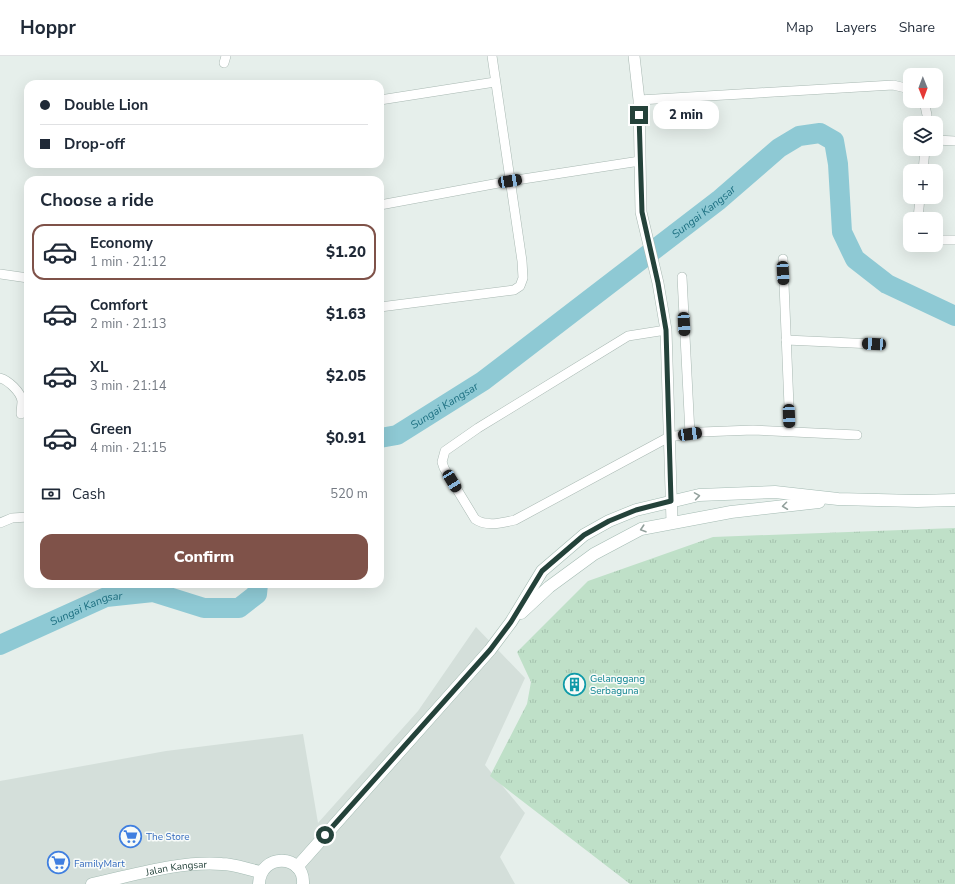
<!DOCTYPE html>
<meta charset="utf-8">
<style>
body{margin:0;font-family:"Nunito Sans",sans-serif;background:#f2f2f3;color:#1f2937;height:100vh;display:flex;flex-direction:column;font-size:15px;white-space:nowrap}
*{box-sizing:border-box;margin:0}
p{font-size:13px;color:#747a83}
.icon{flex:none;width:22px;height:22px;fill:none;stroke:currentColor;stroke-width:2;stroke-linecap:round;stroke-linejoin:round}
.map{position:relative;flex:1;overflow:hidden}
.side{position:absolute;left:24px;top:120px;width:360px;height:412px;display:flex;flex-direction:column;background:#fff;border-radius:12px;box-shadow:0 4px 16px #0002}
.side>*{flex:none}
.banner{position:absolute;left:24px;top:24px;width:360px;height:88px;border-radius:12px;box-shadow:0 4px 16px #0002;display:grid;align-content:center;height:88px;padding:0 16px;background:#fff}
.needle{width:26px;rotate:179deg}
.buttons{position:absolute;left:903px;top:12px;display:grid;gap:8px}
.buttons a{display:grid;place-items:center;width:40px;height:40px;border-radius:8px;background:#fff;box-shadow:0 4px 16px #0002;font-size:20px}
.end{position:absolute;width:18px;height:18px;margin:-9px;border:5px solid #24423a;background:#fff;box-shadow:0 0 0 2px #fff}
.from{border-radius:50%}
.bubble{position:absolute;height:28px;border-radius:12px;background:#fff;box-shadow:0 4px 16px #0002;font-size:13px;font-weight:800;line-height:28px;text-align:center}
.car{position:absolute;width:12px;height:24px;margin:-12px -6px;border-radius:5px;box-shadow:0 0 3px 1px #0007;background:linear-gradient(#222 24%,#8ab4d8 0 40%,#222 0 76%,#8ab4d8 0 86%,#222 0)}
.banner b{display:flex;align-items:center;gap:14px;height:38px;font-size:15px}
.banner b+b{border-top:1px solid #e0e1e3}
.banner i{width:10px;height:10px;background:#1f2937}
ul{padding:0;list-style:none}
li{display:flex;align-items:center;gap:12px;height:56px;margin:0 8px 6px;padding:0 8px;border:2px solid transparent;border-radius:12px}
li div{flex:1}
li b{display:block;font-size:15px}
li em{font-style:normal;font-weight:800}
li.current{border-color:#7f5249}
li>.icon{width:36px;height:36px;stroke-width:1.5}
h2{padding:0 16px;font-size:18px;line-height:48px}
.pay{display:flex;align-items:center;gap:10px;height:44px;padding:0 16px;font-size:15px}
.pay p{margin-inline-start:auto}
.primary-button{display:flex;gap:8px;margin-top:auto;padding:8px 16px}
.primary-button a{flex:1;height:46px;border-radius:12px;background:#7f5249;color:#fff;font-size:16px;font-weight:800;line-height:46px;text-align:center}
header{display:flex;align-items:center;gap:24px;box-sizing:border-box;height:56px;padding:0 20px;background:#fff;border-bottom:1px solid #e0e1e3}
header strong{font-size:19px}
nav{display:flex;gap:22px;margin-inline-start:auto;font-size:14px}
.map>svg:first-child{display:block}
</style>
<header>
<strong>Hoppr</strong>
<nav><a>Map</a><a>Layers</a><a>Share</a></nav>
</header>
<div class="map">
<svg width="955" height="828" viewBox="0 0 955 828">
<defs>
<pattern id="grass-tufts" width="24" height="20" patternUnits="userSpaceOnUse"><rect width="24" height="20" fill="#bfe0c8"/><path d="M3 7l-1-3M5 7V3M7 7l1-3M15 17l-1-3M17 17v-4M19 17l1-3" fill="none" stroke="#a4c1ad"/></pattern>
</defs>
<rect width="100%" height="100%" fill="#e6efeb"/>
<polygon fill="#d4dfda" points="476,571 525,622 485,709 525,757 500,801 515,828 0,828 0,725 166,695 303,678 318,767 418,655"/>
<polygon fill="url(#grass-tufts)" points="955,472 955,828 630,828 490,720 527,648 531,626 517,596 588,525 713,481"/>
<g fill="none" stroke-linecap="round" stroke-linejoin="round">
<g stroke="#8ec9d4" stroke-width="20">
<path id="s1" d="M380,382l17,-3 86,-54 236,-181 60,-52 20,-12 21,-3 14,8 4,23 4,68 13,27 32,25 68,32"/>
<path id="s2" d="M0,589l106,-48 47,-5 51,16h35l18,-14 1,-10"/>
</g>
<defs>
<g id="minor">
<polyline points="224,7 226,0"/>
<polyline points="380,44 495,26"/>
<polyline points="639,44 893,29 910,33"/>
<polyline points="924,45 927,59 927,67"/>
<polyline points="936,84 955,85"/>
<polyline points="923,115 925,93"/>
<polyline points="380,149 510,125 640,105"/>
<polyline points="918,163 920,141"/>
<polyline points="936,184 955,184"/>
<polyline points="783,203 790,375"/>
<polyline points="0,218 28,222"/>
<polyline points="682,221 690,378"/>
<polyline points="380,251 514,234 520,230 523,222 522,205 492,0"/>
<path d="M666,274l-38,6 -150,92 -33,23 -3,11 2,6 31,51c11,8 27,4 40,1l154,-83 32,-5 52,-2 104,5"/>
<polyline points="786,284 874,288"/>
<path d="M0,322c8,2 21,14 22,23 0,4 -1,9 -1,13"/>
<polyline points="0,467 12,462 28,461"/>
</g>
<polyline id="tertiary" points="634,0 639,44 641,156 658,227 666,274 672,466"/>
<g id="secondary">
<polyline points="521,557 549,531 594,498 641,473 731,456 819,446"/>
<polyline points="297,811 490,594 511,566 542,515 584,479 609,465 636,454 699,439 775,436 838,443 917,445 955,444"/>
<path id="s3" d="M92,828c43,-9 86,-23 130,-20 13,0 26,6 39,8"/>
<path d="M259,828c1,-32 46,-30 44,0"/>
</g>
</defs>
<use href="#minor" stroke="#a8b8b2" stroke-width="10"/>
<use href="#tertiary" stroke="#a8b8b2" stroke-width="12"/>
<use href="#secondary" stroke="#a4bbb3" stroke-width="13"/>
<use href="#minor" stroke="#fff" stroke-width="9"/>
<use href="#tertiary" stroke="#fff" stroke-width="11"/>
<use href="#secondary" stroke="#fff" stroke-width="12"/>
</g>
<defs><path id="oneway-chevron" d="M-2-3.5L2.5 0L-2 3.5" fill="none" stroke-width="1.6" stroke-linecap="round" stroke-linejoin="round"/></defs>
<g stroke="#92a09c">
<use href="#oneway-chevron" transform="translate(697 440) rotate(-9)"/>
<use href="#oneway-chevron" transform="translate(785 450) rotate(173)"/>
<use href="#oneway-chevron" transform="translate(643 473) rotate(162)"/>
</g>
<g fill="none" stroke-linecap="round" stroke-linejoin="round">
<polyline stroke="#24423a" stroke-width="5" points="325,779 490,594 511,566 542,515 584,479 609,465 636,454 671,445 666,274 658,227 642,156 639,59"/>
</g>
<defs>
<symbol id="building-ring" viewBox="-11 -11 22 22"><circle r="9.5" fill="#f7fbf9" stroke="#0f9aa8" stroke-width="1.5"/><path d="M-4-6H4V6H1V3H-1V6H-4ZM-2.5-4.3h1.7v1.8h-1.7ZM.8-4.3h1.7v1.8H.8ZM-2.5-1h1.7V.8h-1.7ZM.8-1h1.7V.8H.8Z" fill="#0f9aa8"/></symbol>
<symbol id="supermarket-ring" viewBox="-11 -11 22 22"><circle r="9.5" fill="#f7fbf9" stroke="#3f7fe0" stroke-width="1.5"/><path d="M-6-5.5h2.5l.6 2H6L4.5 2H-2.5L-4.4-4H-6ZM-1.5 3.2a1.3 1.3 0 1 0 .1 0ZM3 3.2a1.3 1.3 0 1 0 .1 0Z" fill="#3f7fe0"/></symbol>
</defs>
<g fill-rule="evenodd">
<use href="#building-ring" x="562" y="616" width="25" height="25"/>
<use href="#supermarket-ring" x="118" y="768" width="25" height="25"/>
<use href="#supermarket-ring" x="46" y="794" width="25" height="25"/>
</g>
<g text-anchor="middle" stroke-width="3" stroke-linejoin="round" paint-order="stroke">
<g font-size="10" fill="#0d838f" stroke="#f7fbf9" text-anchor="start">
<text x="590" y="626">Gelanggang<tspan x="590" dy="12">Serbaguna</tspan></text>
</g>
<g font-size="10" fill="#366cbe" stroke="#f7fbf9" text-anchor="start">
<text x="146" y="784">The Store</text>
<text x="74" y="811">FamilyMart</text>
</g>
<g font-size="10" fill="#24423a" stroke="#f7fbf9">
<text dy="4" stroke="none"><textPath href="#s3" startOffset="86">Jalan Kangsar</textPath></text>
</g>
<g font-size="11" font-style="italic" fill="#1c6f80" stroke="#f7fbf9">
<text dy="4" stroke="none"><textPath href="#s1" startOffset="397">Sungai Kangsar</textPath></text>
<text dy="4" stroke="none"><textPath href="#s1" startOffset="73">Sungai Kangsar</textPath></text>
<text dy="4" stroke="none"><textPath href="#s2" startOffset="94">Sungai Kangsar</textPath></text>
</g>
</g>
</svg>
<div class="buttons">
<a><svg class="needle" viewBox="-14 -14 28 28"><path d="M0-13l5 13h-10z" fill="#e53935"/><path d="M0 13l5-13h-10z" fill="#747a83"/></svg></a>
<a><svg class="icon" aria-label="layers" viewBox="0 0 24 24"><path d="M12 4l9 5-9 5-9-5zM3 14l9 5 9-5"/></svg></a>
<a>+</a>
<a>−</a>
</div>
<i class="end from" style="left:325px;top:779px"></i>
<i class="end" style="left:639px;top:59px"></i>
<div class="bubble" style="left:653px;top:45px;width:66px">2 min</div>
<i class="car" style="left:510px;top:125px;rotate:81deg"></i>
<i class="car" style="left:783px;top:217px;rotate:177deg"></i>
<i class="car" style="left:684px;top:268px;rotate:177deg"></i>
<i class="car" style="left:874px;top:288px;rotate:273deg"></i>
<i class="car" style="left:789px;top:360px;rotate:178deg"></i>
<i class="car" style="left:690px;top:378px;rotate:82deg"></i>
<i class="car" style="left:452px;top:425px;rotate:149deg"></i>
<div class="banner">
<b><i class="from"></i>Double Lion</b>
<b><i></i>Drop-off</b>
</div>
<section class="side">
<h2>Choose a ride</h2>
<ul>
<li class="current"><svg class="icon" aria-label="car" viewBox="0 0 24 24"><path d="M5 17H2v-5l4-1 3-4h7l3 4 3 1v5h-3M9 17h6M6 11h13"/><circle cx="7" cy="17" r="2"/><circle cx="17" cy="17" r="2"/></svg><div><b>Economy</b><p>1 min · 21:12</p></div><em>$1.20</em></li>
<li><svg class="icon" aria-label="car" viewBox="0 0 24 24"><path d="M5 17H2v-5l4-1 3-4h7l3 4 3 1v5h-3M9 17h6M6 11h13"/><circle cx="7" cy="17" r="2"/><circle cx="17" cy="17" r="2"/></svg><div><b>Comfort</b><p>2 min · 21:13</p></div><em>$1.63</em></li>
<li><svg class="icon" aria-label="car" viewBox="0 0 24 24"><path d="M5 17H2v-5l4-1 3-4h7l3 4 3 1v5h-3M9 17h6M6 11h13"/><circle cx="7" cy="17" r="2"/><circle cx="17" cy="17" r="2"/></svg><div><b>XL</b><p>3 min · 21:14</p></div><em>$2.05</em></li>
<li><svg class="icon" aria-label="car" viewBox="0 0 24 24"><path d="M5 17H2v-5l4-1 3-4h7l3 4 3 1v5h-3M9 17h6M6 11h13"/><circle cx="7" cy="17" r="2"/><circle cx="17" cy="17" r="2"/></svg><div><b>Green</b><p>4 min · 21:15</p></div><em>$0.91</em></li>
</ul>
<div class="pay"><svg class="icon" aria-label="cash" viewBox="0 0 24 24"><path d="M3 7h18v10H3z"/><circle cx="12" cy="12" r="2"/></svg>Cash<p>520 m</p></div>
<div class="primary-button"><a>Confirm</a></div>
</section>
</div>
